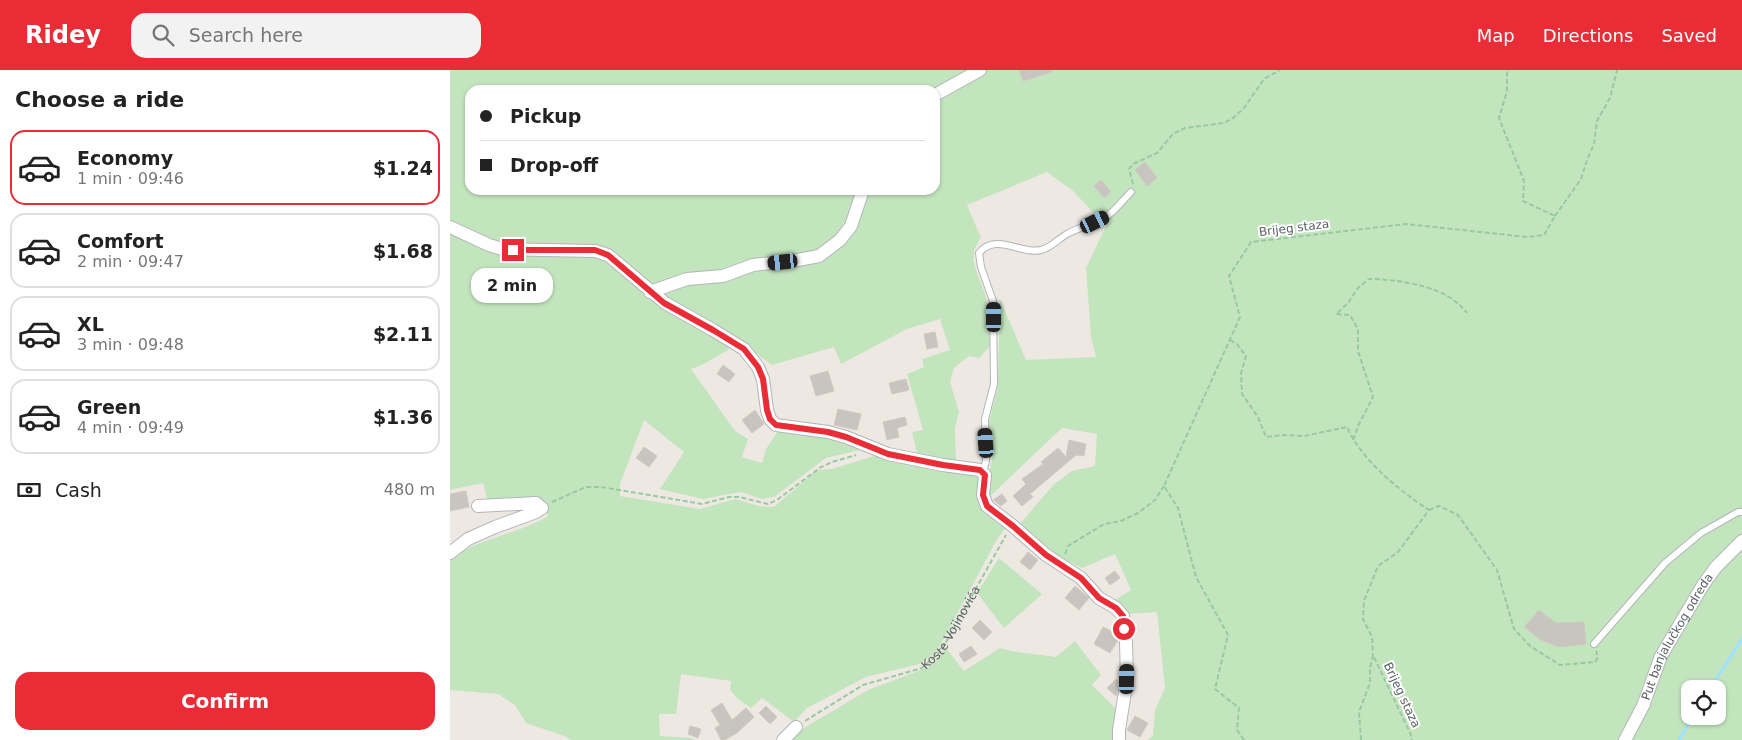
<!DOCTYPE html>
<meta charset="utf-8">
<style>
body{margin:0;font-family:"DejaVu Sans",sans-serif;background:#f2f2f2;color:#222;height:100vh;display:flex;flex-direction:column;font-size:19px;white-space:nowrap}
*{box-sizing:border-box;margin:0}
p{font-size:16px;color:#767676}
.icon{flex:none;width:28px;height:28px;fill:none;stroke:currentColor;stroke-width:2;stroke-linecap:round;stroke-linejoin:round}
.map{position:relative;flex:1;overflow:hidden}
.details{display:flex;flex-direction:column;background:#fff;width:450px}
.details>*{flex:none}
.top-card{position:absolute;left:15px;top:15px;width:475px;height:110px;border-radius:15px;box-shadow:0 1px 4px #0004;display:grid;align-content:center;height:110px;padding:0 15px;background:#fff}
.controls{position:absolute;left:1231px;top:610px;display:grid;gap:10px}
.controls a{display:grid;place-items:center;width:45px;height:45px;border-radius:10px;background:#fff;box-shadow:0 1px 4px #0004;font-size:25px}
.end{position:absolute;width:22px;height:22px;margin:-11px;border:6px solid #e92c35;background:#fff;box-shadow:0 0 0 2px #fff}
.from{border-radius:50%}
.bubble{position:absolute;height:35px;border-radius:15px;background:#fff;box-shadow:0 1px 4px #0004;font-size:16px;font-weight:700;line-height:35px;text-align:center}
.car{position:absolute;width:15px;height:30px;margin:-15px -8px;border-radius:6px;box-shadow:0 0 4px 1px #0007;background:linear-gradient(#222 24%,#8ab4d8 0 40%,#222 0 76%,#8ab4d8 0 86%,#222 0)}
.top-card b{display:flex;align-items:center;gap:18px;height:48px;font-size:19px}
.top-card b+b{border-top:1px solid #e0e0e0}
.top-card i{width:12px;height:12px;background:#222}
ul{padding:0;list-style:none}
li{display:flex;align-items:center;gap:15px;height:75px;margin:0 10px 8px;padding:0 5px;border:2px solid #e0e0e0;border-radius:15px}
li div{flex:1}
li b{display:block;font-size:19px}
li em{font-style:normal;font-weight:700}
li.on{border-color:#e92c35}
li>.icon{width:45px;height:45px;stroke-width:1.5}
h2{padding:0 15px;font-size:22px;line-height:60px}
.pay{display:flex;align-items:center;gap:12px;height:55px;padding:0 15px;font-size:19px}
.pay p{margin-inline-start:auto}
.action{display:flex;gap:10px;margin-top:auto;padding:10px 15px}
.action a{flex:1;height:58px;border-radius:15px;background:#e92c35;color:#fff;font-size:20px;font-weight:700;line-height:58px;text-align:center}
header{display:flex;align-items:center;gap:30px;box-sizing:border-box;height:70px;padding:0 25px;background:#e92c35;color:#fff}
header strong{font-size:24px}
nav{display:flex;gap:28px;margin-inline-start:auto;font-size:18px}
.search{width:350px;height:45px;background:#f2f2f2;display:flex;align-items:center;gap:12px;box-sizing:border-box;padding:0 18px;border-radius:15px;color:#767676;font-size:19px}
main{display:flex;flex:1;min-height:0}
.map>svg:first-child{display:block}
</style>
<header>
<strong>Ridey</strong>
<div class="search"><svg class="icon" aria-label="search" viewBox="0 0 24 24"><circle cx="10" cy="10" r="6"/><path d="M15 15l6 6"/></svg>Search here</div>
<nav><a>Map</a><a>Directions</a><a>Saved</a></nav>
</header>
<main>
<section class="details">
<h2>Choose a ride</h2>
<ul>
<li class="on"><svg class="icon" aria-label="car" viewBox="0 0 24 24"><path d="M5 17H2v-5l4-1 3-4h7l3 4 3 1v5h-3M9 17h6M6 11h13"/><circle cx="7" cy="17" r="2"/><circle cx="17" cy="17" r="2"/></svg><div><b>Economy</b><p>1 min · 09:46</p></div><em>$1.24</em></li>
<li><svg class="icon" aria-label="car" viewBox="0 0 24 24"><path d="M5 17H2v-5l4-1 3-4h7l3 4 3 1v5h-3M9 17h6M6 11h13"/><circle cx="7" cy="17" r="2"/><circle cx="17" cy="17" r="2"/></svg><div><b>Comfort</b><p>2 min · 09:47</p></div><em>$1.68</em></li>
<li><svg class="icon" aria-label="car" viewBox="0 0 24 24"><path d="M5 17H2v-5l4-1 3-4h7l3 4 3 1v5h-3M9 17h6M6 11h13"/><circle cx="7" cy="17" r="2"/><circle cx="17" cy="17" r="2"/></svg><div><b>XL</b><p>3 min · 09:48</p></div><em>$2.11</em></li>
<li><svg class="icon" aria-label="car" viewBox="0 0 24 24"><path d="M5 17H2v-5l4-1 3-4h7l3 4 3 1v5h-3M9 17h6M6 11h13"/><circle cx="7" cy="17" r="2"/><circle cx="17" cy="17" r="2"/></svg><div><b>Green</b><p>4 min · 09:49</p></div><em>$1.36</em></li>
</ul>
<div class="pay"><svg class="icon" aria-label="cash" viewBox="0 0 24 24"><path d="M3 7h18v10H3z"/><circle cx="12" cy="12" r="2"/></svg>Cash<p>480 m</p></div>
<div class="action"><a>Confirm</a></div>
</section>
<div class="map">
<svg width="1292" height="670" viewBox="0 0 1292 670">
<rect width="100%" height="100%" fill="#ede9e2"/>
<g fill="#c3e5be" fill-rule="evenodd">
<path d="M0,0h1292v670h-595l6,-4 2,-26 10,-22 -8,-76 -29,2 -15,-13 18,-11 -16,-36 -33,14 -26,-13 -37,-30 35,-41 18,-13 23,-5 2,-32 -35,-6 -75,71 4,-22 -1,-7 2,-10 -3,-38 8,-31 1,-15 2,-77 26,61 70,-3 -5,-20 -5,-69 20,-42 -33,-35 -26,-19 -80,33 14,33c-17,21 0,39 5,60 4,15 3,33 4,48l-11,12 -10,-2 -15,12 -4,14 9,30 -4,16 1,36 -39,-11 -5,-21 11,-2 -16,-56 17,-7 -2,-8 28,-9 -10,-31 -33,10 -66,35 -7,-17 -62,18 -39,-28 -5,13 -26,15 -11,4 44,62 13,8 -6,18 20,6 4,-14 12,-18 55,5 27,14 -34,8 -52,39 -12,2 -21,-7 -38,7 -43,-10 24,-37 -40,-32 -24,64v12l80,13 35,-10 24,7 15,1 43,-37 15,-1 42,-13 58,14 44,5 5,3v6l-5,13 4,9 27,20 -11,15 -55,103 -6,9 -16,11 -53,13 -59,31 -13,14 -32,-24 -11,10 -13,-9 -8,-9 1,-9 -50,-7 -5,40h-17l1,22 31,2 5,2h-126l-3,-3 -41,-14 -11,-18 -17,-11 -48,-4v-129c20,-21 70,-27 98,-45l-6,-18 -54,3 -5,-18 -33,7zM20,20h465v100h-465zM1240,619h28v27h-28z"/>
<polygon points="549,488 592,524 554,558 527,523"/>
<path d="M625,571l26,34 -9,10 27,27 -5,28h-323l13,-12 64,-38 63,-24 15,-18 18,23 36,-23c15,5 39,6 56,9z"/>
</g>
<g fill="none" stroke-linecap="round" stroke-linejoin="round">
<g stroke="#a0e1ff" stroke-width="3">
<polyline points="1260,619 1292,569"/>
<polyline points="1229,670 1243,646"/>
</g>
</g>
<g fill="#c8c4bf" stroke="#d2cac0">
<polygon points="569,0 602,0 602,2 573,11"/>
<polygon points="695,92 707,108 697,116 685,100"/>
<polygon points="651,110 661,122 654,128 644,116"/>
<polygon points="485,262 488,277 477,279 474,264"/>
<polygon points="273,295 285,304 279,312 267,304"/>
<polygon points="378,301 384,321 366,326 360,306"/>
<polygon points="456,309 459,320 442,324 439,313"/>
<polygon points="388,339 411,344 407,360 384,355"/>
<polygon points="305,340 314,354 302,363 292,350"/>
<polygon points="455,347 457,355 447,358 449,367 437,370 433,352"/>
<polygon points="619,370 636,374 634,386 626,385 580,424 583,427 572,436 563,426 576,414 572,409 593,394 591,392 608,378 616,387"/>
<polygon points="194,377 207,386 199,397 186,388"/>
<polygon points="16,421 19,437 0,441 0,424"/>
<polygon points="552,424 557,431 551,436 543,430"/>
<polygon points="578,482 588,490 580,500 570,492"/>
<polygon points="665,501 670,508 660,515 655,508"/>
<polygon points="625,516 639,528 629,540 615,528"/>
<polygon points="1089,540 1106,553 1134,552 1136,574 1109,577 1091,570 1074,557"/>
<polygon points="530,550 542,562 534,570 522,558"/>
<polygon points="653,557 667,564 668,570 660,583 644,574"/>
<polygon points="521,576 527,584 514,592 509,584"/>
<polygon points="666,609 668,611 666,626 657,618"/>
<polygon points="272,633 282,650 296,638 304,647 287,663 275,670 271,670 265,658 270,655 261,640"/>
<polygon points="316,636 327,647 320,654 309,643"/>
<polygon points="685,646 698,653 690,667 677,660"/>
<polygon points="240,656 251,659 248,668 238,664"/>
</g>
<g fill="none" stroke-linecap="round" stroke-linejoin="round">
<defs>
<g id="service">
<path d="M533,402l3,-11 -1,-42 9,-35 -1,-83 -12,-34 -2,-14c17,-21 42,2 62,-3 10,-2 17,-11 26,-16 12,-7 27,-9 39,-17 9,-6 17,-17 25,-25"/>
<polyline points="1144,574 1215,493 1251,463 1288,442 1292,442"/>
</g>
<g id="minor">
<polyline points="485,25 530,0"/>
<polyline points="0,157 39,175 52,179 145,181 158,185 215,233 263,260 294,279 308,297 313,309 317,340 320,349 326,355 378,362 396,367 438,384 493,395 530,400 535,405 533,425 537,436 563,456 596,485 631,508 649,528 666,538 673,546 676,572 677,609 669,660 669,670"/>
<polyline points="200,222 237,209 273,206 303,195 348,190 369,186 390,170 401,156 413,120"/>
<polyline points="0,483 18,469 45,457 86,442 92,438 86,433 28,436"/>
<polyline points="333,670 346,657"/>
<path id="s2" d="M1175,670l18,-34 18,-50 42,-71 13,-18 26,-26"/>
</g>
</defs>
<use href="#service" stroke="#b2b5b9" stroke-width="8"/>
<use href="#minor" stroke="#b2b5b9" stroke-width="14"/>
<g stroke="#98c9a0" stroke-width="2" stroke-dasharray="5 2.5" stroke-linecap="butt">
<polyline points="683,114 679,99 683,94 707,83 723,64 735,58 774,53 783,48 794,38 814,9 830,0"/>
<polyline points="1105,146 1131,109 1137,90 1144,74 1147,51 1160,28 1167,0"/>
<path d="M780,270l7,4 9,12 -5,17 1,21 16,23 8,20 18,-2 20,1 43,-9c15,34 53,64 82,83l-31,42 -20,14 -14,35 -1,18 9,18 1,18"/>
<path d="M903,370l6,-16 14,-27 -15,-46v-22l-8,-14 -14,-1 12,-11 10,-15 11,-9c25,0 67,6 87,23 4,3 8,7 11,11"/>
<polyline points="102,432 136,417 151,417 252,434 279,427 289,427 318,434 327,430 371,397 382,392 406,385"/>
<polyline points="979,440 989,436 1008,445 1047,500 1064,559 1080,576 1110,595 1145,592 1148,587 1146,581"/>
<polyline points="615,484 618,476 654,454 671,451 688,443 705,430 714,416"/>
<path id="s1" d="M355,651l58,-36 59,-17 19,-17 65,-116"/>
<polyline points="794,670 787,660 789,638 765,619 778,565 746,507 728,438 714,416 790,247 779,206 801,172 956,154 1077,167 1094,165 1105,146 1073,131 1074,111 1049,48 1057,21 1057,0"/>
<polyline points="911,670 909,642 920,613 920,598 923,585 961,665 962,670"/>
</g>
<use href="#service" stroke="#fff" stroke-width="6"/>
<use href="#minor" stroke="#fff" stroke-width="12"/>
</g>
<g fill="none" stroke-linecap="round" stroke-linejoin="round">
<polyline stroke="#e92c35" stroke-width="6" points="63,180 145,180 158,185 214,233 263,260 294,279 308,297 313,309 317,340 320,349 326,355 378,362 396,367 438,384 493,395 530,400 535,405 533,425 537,436 563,456 596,485 631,508 649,528 666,538 673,546 674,559"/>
</g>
<g text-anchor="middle" stroke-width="4" stroke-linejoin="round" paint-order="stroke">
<g font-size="12" fill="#5a5f63" stroke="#fff">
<text transform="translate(844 158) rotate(-7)" y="4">Brijeg staza</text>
<text dy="4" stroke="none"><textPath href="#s1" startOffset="180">Koste Vojinovića</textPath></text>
<text dy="4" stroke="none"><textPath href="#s2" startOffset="116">Put banjalučkog odreda</textPath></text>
<text transform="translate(952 625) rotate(65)" y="4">Brijeg staza</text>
</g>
</g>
</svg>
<div class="controls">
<a><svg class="icon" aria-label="locate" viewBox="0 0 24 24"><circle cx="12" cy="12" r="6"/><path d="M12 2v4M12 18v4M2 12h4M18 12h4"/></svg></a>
</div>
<i class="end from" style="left:674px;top:559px"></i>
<i class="end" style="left:63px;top:180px"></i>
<div class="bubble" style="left:21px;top:198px;width:82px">2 min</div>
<i class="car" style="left:645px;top:152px;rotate:64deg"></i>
<i class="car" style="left:333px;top:192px;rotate:264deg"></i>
<i class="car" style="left:544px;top:247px;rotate:0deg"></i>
<i class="car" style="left:536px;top:373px;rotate:356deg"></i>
<i class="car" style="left:677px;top:609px;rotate:1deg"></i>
<div class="top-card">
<b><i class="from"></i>Pickup</b>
<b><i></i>Drop-off</b>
</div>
</div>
</main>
